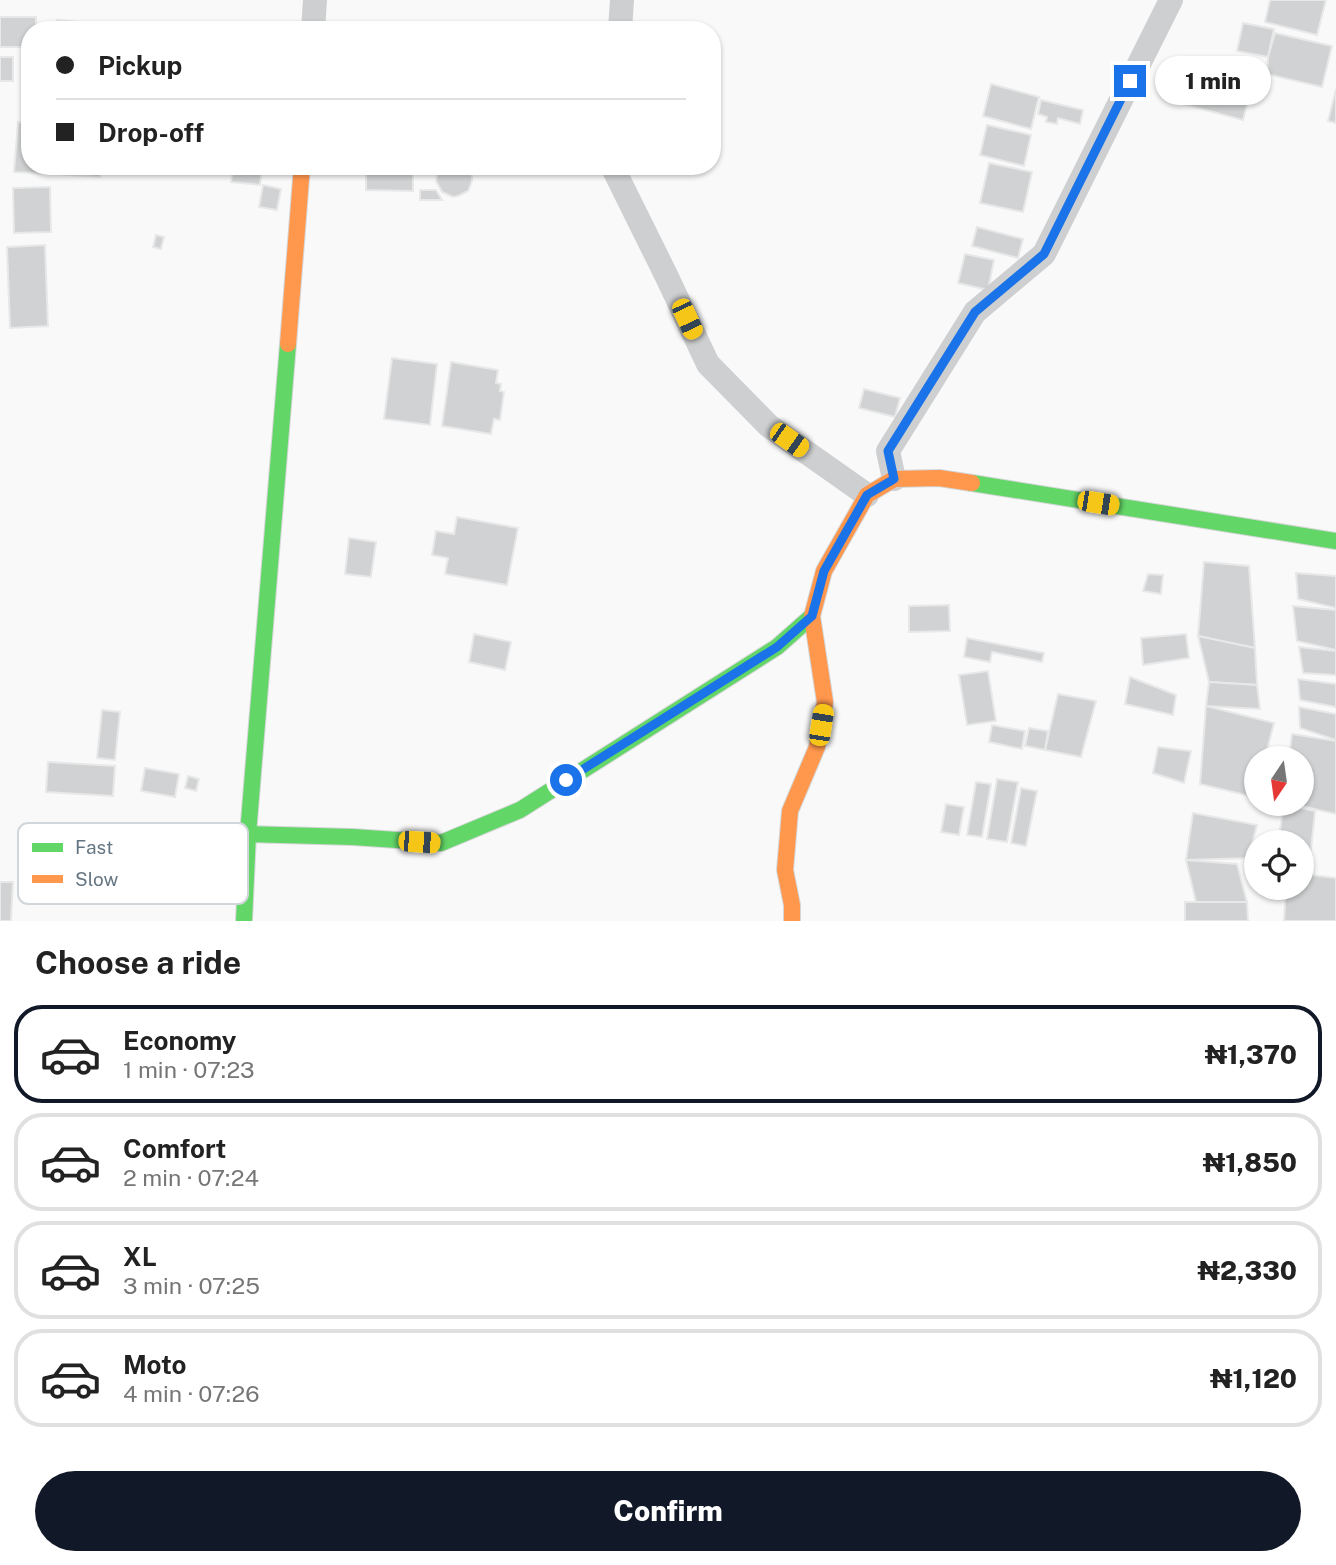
<!DOCTYPE html>
<meta charset="utf-8">
<style>
body{margin:0;font-family:"Public Sans",sans-serif;background:#f6f6f6;color:#222;height:100vh;display:flex;flex-direction:column;font-size:26px;white-space:nowrap}
*{box-sizing:border-box;margin:0}
p{font-size:23px;color:#767676}
.icon{flex:none;width:38px;height:38px;fill:none;stroke:currentColor;stroke-width:2;stroke-linecap:round;stroke-linejoin:round}
.map{position:relative;height:921px;overflow:hidden}
.drawer{display:flex;flex-direction:column;background:#fff;flex:1}
.drawer>*{flex:none}
.top-card{position:absolute;left:21px;top:21px;width:700px;height:154px;border-radius:28px;box-shadow:0 2px 5px #0004;display:grid;align-content:center;height:154px;padding:0 35px;background:#fff}
.needle{width:46px;rotate:193deg}
.controls{position:absolute;left:1244px;top:746px;display:grid;gap:14px}
.controls a{display:grid;place-items:center;width:70px;height:70px;border-radius:50%;background:#fff;box-shadow:0 2px 5px #0004;font-size:35px}
.end{position:absolute;width:32px;height:32px;margin:-16px;border:9px solid #1a73e8;background:#fff;box-shadow:0 0 0 4px #fff}
.from{border-radius:50%}
.bubble{position:absolute;height:49px;border-radius:24px;background:#fff;box-shadow:0 2px 5px #0004;font-size:23px;font-weight:800;line-height:49px;text-align:center}
.car{position:absolute;width:21px;height:42px;margin:-21px -10px;border-radius:9px;box-shadow:0 0 5px 2px #0007;background:linear-gradient(#f5c518 24%,#345 0 40%,#f5c518 0 76%,#345 0 86%,#f5c518 0)}
.top-card b{display:flex;align-items:center;gap:24px;height:66px;font-size:26px}
.top-card b+b{border-top:2px solid #e0e0e0}
.top-card i{width:18px;height:18px;background:#222}
ul{padding:0;list-style:none}
li{display:flex;align-items:center;gap:21px;height:98px;margin:0 14px 10px;padding:0 21px;border:4px solid #e0e0e0;border-radius:28px}
li div{flex:1}
li b{display:block;font-size:26px}
li em{font-style:normal;font-weight:800}
li.selected{border-color:#111827}
li>.icon{width:63px;height:63px;stroke-width:1.5}
h2{padding:0 35px;font-size:32px;line-height:84px}
.action{display:flex;gap:14px;margin-top:auto;padding:14px 35px}
.action a{flex:1;height:80px;border-radius:42px;background:#111827;color:#fff;font-size:28px;font-weight:800;line-height:80px;text-align:center}
.map>svg:first-child{display:block}
</style>
<div class="map">
<svg width="1336" height="921" viewBox="0 0 1336 921">
<rect width="100%" height="100%" fill="#f9f9f9"/>
<g fill="#d0d2d3" stroke="#e8e8e8" stroke-width="2">
<polygon points="1270,0 1326,0 1317,35 1265,22"/>
<polygon points="0,17 36,17 36,30 30,30 30,47 0,47"/>
<polygon points="57,20 101,24 101,30 56,30"/>
<polygon points="1243,23 1274,29 1268,57 1237,51"/>
<polygon points="1275,33 1332,46 1322,87 1267,74 1268,57"/>
<rect x="0" y="57" width="13" height="24"/>
<polygon points="1191,74 1251,90 1243,120 1183,104"/>
<polygon points="991,84 1039,97 1031,129 983,116"/>
<polygon points="1336,89 1336,123 1328,121"/>
<polygon points="1041,100 1083,110 1080,124 1058,118 1057,124 1046,122 1047,117 1038,114"/>
<polygon points="18,122 30,123 30,166 52,166 51,174 14,172"/>
<polygon points="987,125 1031,135 1024,166 980,155"/>
<polygon points="989,163 1032,172 1023,212 980,203"/>
<polygon points="57,166 100,166 100,177 57,174"/>
<polygon points="233,166 262,168 260,185 231,182"/>
<polygon points="366,166 413,166 413,191 366,190"/>
<polygon points="441,166 467,166 472,176 472,181 468,191 458,196 453,197 442,192 436,181 437,175"/>
<polygon points="263,185 281,189 277,210 259,207"/>
<polygon points="50,187 51,232 14,233 13,188"/>
<polygon points="420,190 436,190 442,200 420,200"/>
<polygon points="977,227 1023,239 1018,258 972,246"/>
<polygon points="156,235 164,237 161,249 153,247"/>
<polygon points="45,245 48,326 10,328 7,247"/>
<polygon points="965,254 994,260 988,290 958,283"/>
<polygon points="392,358 437,364 430,425 384,419"/>
<polygon points="451,362 498,370 496,383 501,384 500,391 504,392 500,420 494,419 491,434 442,426"/>
<polygon points="864,389 900,398 895,417 859,408"/>
<polygon points="457,517 518,528 507,585 445,574 448,558 432,555 436,531 454,534"/>
<polygon points="349,538 376,542 371,577 345,574"/>
<polygon points="1204,562 1249,566 1255,648 1198,636"/>
<polygon points="1296,573 1336,576 1336,608 1298,599"/>
<polygon points="1148,574 1163,575 1161,594 1143,591"/>
<polygon points="949,605 950,631 909,632 909,606"/>
<polygon points="1293,606 1336,610 1336,650 1297,641"/>
<polygon points="474,634 511,642 505,670 469,662"/>
<polygon points="1186,634 1189,658 1143,665 1141,638"/>
<polygon points="1198,636 1255,648 1257,685 1209,682"/>
<polygon points="967,638 1044,653 1042,662 992,652 990,662 964,657"/>
<polygon points="1299,647 1336,651 1336,675 1303,673"/>
<polygon points="988,671 996,721 967,725 959,675"/>
<polygon points="1130,677 1176,695 1173,715 1125,704"/>
<polygon points="1298,679 1336,684 1336,707 1300,700"/>
<polygon points="1209,682 1257,685 1260,709 1206,706"/>
<polygon points="1058,694 1096,701 1081,757 1045,750"/>
<polygon points="1206,706 1274,723 1265,758 1256,758 1256,789 1254,797 1200,784"/>
<polygon points="1299,707 1336,714 1336,740 1300,728"/>
<polygon points="102,710 120,712 115,760 97,758"/>
<polygon points="992,725 1025,731 1022,749 989,742"/>
<polygon points="1029,728 1048,731 1045,750 1025,746"/>
<polygon points="1292,734 1336,741 1336,814 1289,803 1302,803 1302,758 1289,758"/>
<polygon points="1158,747 1191,751 1184,783 1153,773"/>
<polygon points="48,762 115,766 113,796 46,792"/>
<polygon points="145,768 179,774 175,797 141,791"/>
<polygon points="188,776 199,779 196,791 185,788"/>
<polygon points="997,779 1018,782 1007,842 987,839"/>
<polygon points="976,782 991,784 982,837 967,835"/>
<polygon points="1021,788 1037,791 1026,846 1011,843"/>
<polygon points="946,804 964,807 959,835 941,832"/>
<polygon points="1284,805 1315,811 1310,859 1302,858 1302,842 1278,842"/>
<polygon points="1193,813 1257,825 1248,858 1186,860"/>
<polygon points="1186,860 1237,864 1247,902 1196,902"/>
<polygon points="1302,874 1336,878 1336,921 1284,921 1286,887 1302,887"/>
<polygon points="0,882 13,882 11,921 0,921"/>
<polygon points="1185,902 1247,902 1248,921 1185,921"/>
</g>
<g fill="none" stroke-linecap="round" stroke-linejoin="round">
<defs>
<g id="fast">
<polyline points="972,483 1336,541"/>
<polyline points="248,834 353,837 441,843 520,810 777,647 812,616"/>
<polyline points="244,921 248,834 288,344"/>
</g>
<g id="slow">
<polyline points="288,344 302,166"/>
<polyline points="792,921 792,905 785,870 790,811 817,747 825,702 812,616 824,571 867,495 894,479 939,478 972,483"/>
</g>
</defs>
<use href="#fast" stroke="#d5d6d7" stroke-width="18"/>
<use href="#slow" stroke="#d5d6d7" stroke-width="18"/>
<g stroke="#cecfd0" stroke-width="24">
<polyline points="313,30 315,0"/>
<polyline points="620,30 622,0"/>
<polyline points="612,166 666,275 708,364 769,426 867,495"/>
<polyline points="894,479 888,451 975,312 1044,254 1171,0"/>
</g>
<use href="#fast" stroke="#63d668" stroke-width="16"/>
<use href="#slow" stroke="#ff974d" stroke-width="16"/>
</g>
<g fill="none" stroke-linecap="round" stroke-linejoin="round">
<polyline stroke="#1a73e8" stroke-width="9" points="566,780 777,647 812,616 824,571 867,495 894,479 888,451 975,312 1044,254 1130,81"/>
</g>
<rect x="18" y="823" width="230" height="81" rx="10" fill="#fff" stroke="#d1d6da" stroke-width="2"/>
<rect x="32" y="843" width="31" height="9" fill="#63d668"/>
<rect x="32" y="875" width="31" height="8" fill="#ff974d"/>
<g font-size="19" fill="#657683">
<text x="75" y="854">Fast</text>
<text x="75" y="886">Slow</text>
</g>
</svg>
<div class="controls">
<a><svg class="needle" viewBox="-14 -14 28 28"><path d="M0-13l5 13h-10z" fill="#e53935"/><path d="M0 13l5-13h-10z" fill="#767676"/></svg></a>
<a><svg class="icon" aria-label="locate" viewBox="0 0 24 24"><circle cx="12" cy="12" r="6"/><path d="M12 2v4M12 18v4M2 12h4M18 12h4"/></svg></a>
</div>
<i class="end from" style="left:566px;top:780px"></i>
<i class="end" style="left:1130px;top:81px"></i>
<div class="bubble" style="left:1155px;top:56px;width:116px">1 min</div>
<i class="car" style="left:687px;top:319px;rotate:155deg"></i>
<i class="car" style="left:789px;top:440px;rotate:125deg"></i>
<i class="car" style="left:1098px;top:503px;rotate:99deg"></i>
<i class="car" style="left:821px;top:725px;rotate:9deg"></i>
<i class="car" style="left:419px;top:842px;rotate:94deg"></i>
<div class="top-card">
<b><i class="from"></i>Pickup</b>
<b><i></i>Drop-off</b>
</div>
</div>
<section class="drawer">
<h2>Choose a ride</h2>
<ul>
<li class="selected"><svg class="icon" aria-label="car" viewBox="0 0 24 24"><path d="M5 17H2v-5l4-1 3-4h7l3 4 3 1v5h-3M9 17h6M6 11h13"/><circle cx="7" cy="17" r="2"/><circle cx="17" cy="17" r="2"/></svg><div><b>Economy</b><p>1 min · 07:23</p></div><em>₦1,370</em></li>
<li><svg class="icon" aria-label="car" viewBox="0 0 24 24"><path d="M5 17H2v-5l4-1 3-4h7l3 4 3 1v5h-3M9 17h6M6 11h13"/><circle cx="7" cy="17" r="2"/><circle cx="17" cy="17" r="2"/></svg><div><b>Comfort</b><p>2 min · 07:24</p></div><em>₦1,850</em></li>
<li><svg class="icon" aria-label="car" viewBox="0 0 24 24"><path d="M5 17H2v-5l4-1 3-4h7l3 4 3 1v5h-3M9 17h6M6 11h13"/><circle cx="7" cy="17" r="2"/><circle cx="17" cy="17" r="2"/></svg><div><b>XL</b><p>3 min · 07:25</p></div><em>₦2,330</em></li>
<li><svg class="icon" aria-label="car" viewBox="0 0 24 24"><path d="M5 17H2v-5l4-1 3-4h7l3 4 3 1v5h-3M9 17h6M6 11h13"/><circle cx="7" cy="17" r="2"/><circle cx="17" cy="17" r="2"/></svg><div><b>Moto</b><p>4 min · 07:26</p></div><em>₦1,120</em></li>
</ul>
<div class="action"><a>Confirm</a></div>
</section>
